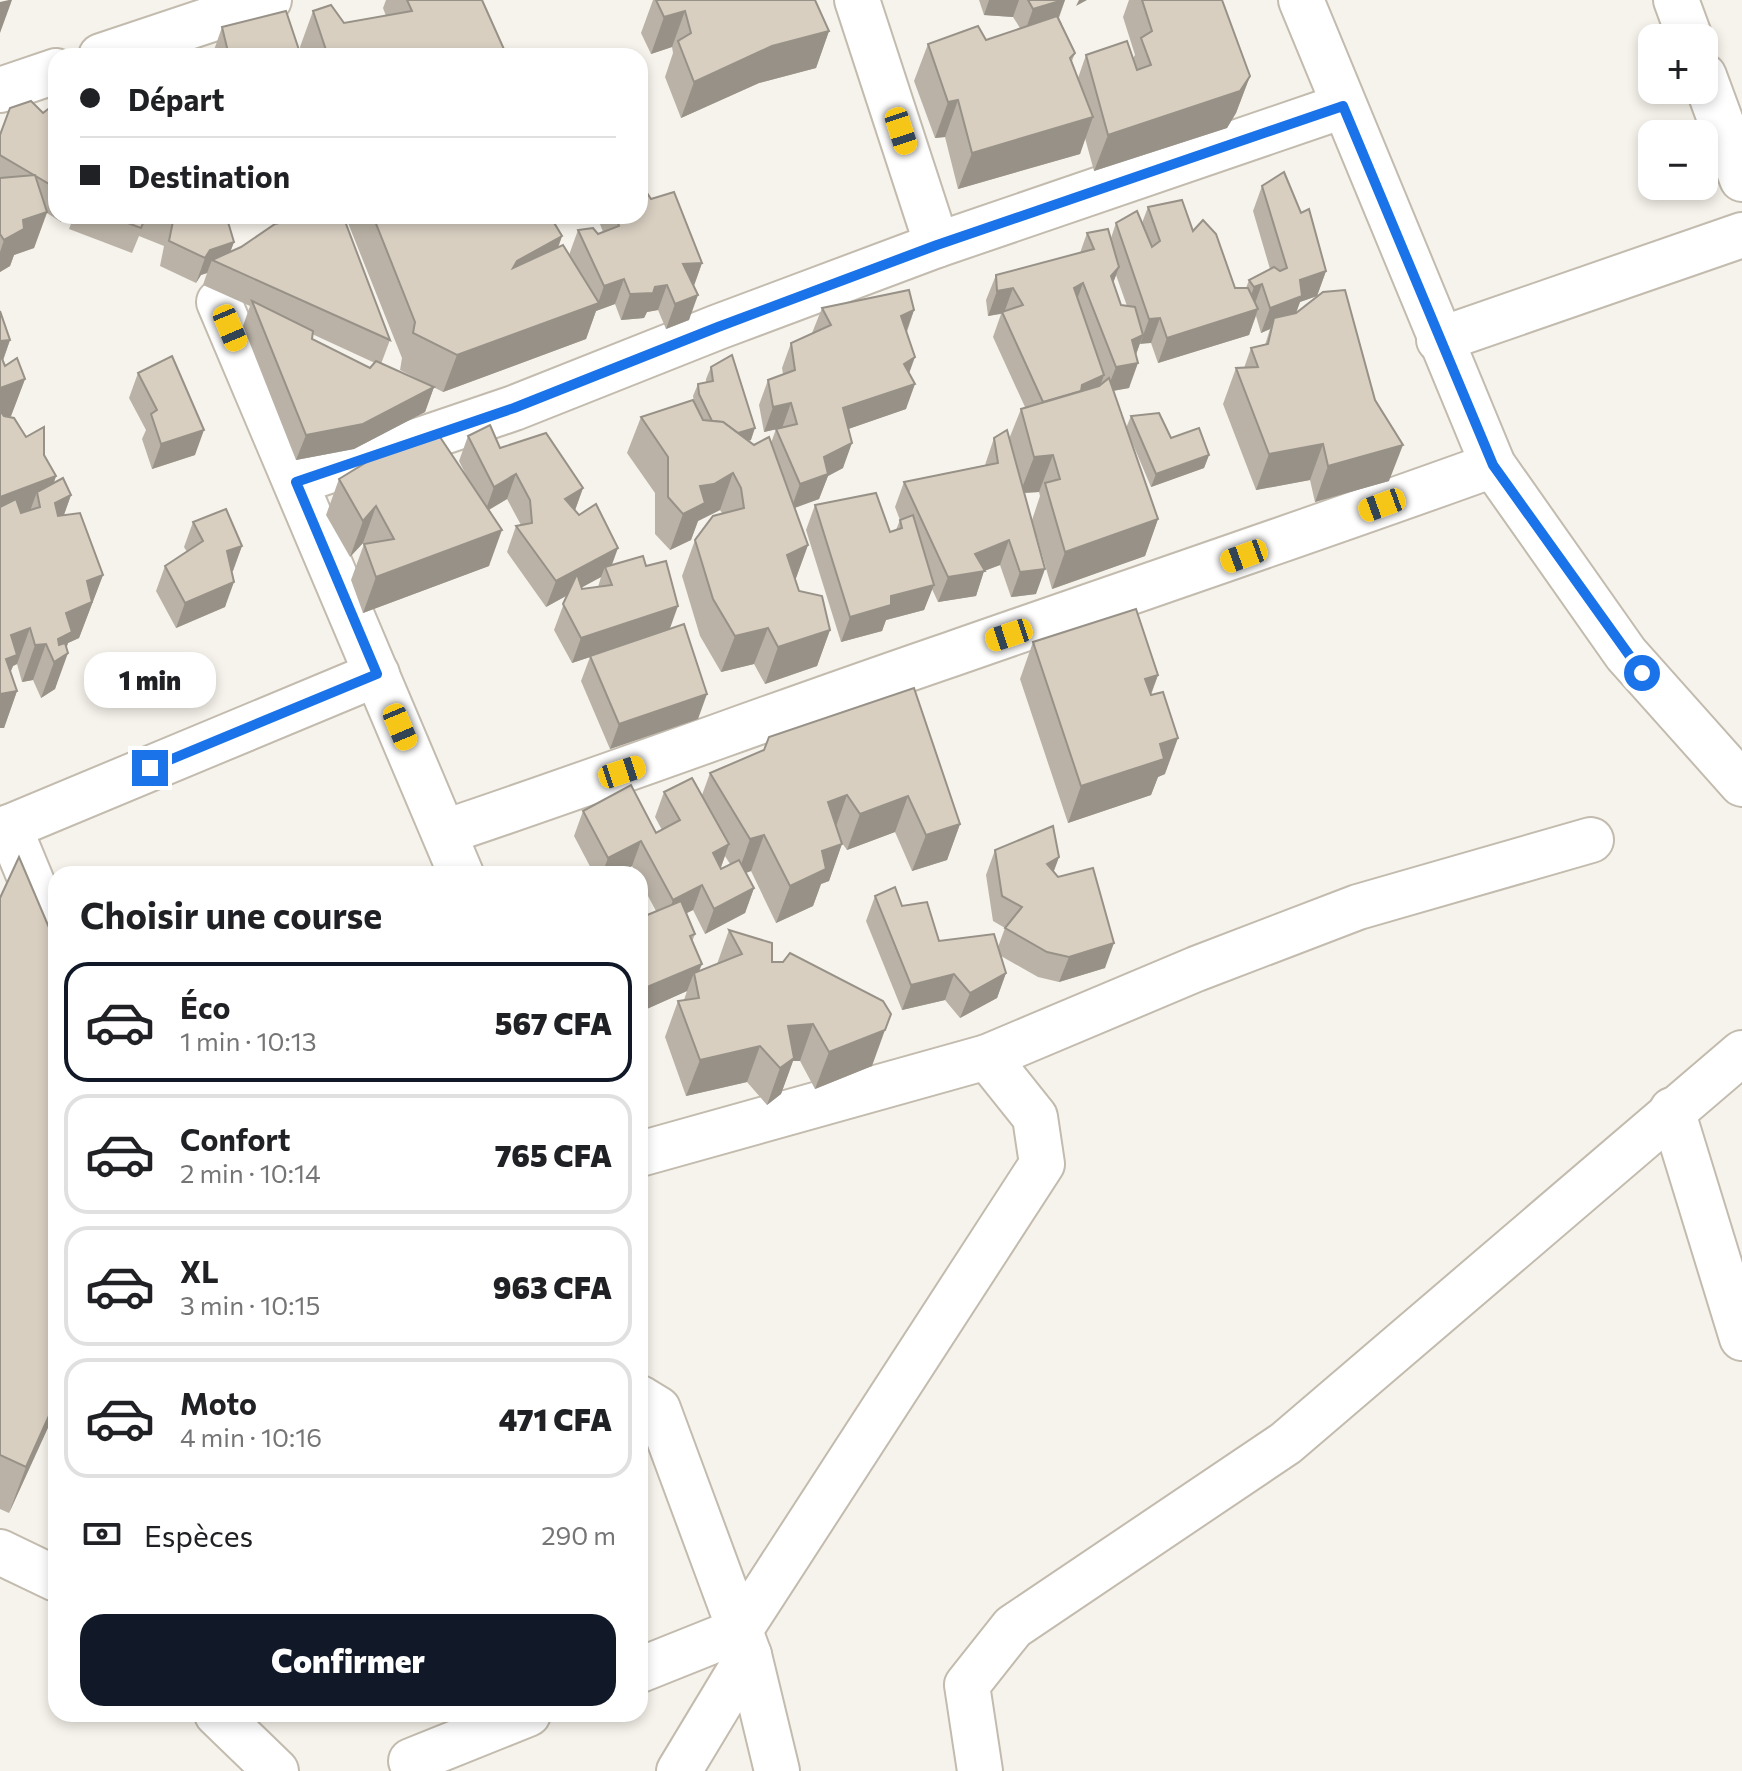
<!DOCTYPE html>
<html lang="fr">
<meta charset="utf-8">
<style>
body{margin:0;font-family:Commissioner,sans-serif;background:#f6f6f6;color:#202124;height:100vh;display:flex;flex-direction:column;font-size:30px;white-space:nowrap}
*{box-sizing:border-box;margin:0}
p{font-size:26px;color:#757577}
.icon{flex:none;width:44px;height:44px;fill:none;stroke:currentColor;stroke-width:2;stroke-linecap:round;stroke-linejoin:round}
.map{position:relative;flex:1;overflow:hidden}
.panel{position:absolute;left:48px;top:866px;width:600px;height:856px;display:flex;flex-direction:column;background:#fff;border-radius:24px;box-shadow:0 4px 12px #0003}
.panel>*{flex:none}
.banner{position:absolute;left:48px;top:48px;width:600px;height:176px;border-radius:24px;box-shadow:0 4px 12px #0003;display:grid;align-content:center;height:176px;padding:0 32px;background:#fff}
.buttons{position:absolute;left:1638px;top:24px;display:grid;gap:16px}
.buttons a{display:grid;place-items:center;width:80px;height:80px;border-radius:16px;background:#fff;box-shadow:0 4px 12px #0003;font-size:40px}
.end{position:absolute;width:36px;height:36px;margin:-18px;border:10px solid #1a73e8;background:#fff;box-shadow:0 0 0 4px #fff}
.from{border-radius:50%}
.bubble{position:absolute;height:56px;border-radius:24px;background:#fff;box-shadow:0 4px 12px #0003;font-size:26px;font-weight:800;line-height:56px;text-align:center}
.car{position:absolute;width:24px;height:48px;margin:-24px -12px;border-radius:10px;box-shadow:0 0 6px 2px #0007;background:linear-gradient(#f5c518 24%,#345 0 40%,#f5c518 0 76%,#345 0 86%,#f5c518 0)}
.banner b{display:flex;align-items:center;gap:28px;height:76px;font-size:30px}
.banner b+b{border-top:2px solid #e0e0e0}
.banner i{width:20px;height:20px;background:#202124}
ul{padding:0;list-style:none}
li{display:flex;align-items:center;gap:24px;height:120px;margin:0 16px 12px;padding:0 16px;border:4px solid #e0e0e0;border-radius:24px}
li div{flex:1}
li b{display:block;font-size:30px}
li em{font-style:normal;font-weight:800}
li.current{border-color:#111827}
li>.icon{width:72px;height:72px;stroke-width:1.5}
h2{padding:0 32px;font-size:36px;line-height:96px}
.pay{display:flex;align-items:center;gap:20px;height:88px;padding:0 32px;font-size:30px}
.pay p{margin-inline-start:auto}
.button{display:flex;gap:16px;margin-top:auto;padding:16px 32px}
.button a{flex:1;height:92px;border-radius:24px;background:#111827;color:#fff;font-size:32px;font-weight:800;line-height:92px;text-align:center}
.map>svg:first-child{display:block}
</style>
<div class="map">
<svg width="1742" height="1771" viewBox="0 0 1742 1771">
<rect width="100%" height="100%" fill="#f6f3ec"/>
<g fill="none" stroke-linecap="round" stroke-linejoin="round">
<defs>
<g id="minor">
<polyline points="857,0 937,245"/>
<polyline points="1301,0 1493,465 1626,654 1742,784"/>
<polyline points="1676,0 1690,38"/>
<polyline points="101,56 269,0"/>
<polyline points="1704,76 1742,179"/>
<polyline points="0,90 56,71"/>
<polyline points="219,302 461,874"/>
<polyline points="1439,340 1742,235"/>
<polyline points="296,482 514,408 718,327 937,245 1343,106"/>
<polyline points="9,827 56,941"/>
<polyline points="0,831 377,674"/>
<path d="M445,832c170,-57 337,-120 507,-178 180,-63 361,-124 541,-189"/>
<polyline points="987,1057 1196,969 1358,907 1591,840"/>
<polyline points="1672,1110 1742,1338"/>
<polyline points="640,1154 987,1057 1035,1117 1042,1164 740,1630 640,1670"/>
<polyline points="640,1398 658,1409 749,1655 777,1771"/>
<polyline points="0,1552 56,1579"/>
<polyline points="217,1714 276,1771"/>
<polyline points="411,1761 528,1714"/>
<polyline points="679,1771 749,1655"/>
<polyline points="980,1771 967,1685 1013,1627 1286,1443 1742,1053"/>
</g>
</defs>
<use href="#minor" stroke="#c2bbae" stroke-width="48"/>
<use href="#minor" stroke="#fff" stroke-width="44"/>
</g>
<g fill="#bab2a6" fill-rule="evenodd">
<polygon points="386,0 482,0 507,56 303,56 300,47 313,11 344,23 386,16 383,8"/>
<polygon points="653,0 815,0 829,31 816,68 759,83 681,118 665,77 673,53 672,47 651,54 641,33"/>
<polygon points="979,0 1065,0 1059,18 1075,53 1072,61 1078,78 1086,55 1133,58 1135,55 1123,17 1129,0 1222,0 1250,76 1236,113 1227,128 1094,171 1085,138 1080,154 958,189 945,137 935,138 914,81 928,44 986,40 1020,28 1013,17 984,15"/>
<polygon points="222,27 301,56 213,56 213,53"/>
<polygon points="56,103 56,216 65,216 61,222 47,213 34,248 14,255 10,266 0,272 0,135 43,113"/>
<path d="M1262,186l64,85 -9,25 -17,6 -4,11 93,168 -74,21 -5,-22 -54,10 -33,-86 13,-36h8l7,-20 14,-3 5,-16 -9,4 -5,-17 -7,19 -91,28 -7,-20h-11l-4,11 -7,34 -16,3 13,37 5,-12 40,22 38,17 -5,13 -53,19 -22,-52 29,84 -13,37 -93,33 -20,-69 8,-24 -1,-4 -15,1 12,101 -25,3 -11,-32 -16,6 -8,25 -38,6 -6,-13 -8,21 -38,10 -4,11 -41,11 -35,-112 9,-25 75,27 6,-2 4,-10 -5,-13 9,-25 81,-17 9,-27 15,1 12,-30 4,-2 -32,-70 8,-23 -13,2 -2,-16 10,-25 84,-22 7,-20 24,5 5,-15h26l6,-16 45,24 42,57h11l3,-8 21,-11 -17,-58zM1116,275l11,31 -6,-1 -8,-23z"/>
<polygon points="651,199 702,263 694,286 689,320 666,329 658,310 647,312 644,318 621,320 615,304 596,311 586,339 443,392 400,370 402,358 348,223 350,216 550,216 562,236 558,248 569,255 578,230 598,234 603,232 597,216 640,216"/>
<path d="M74,216h144l2,6 14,20 -4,10 160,88 -9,24 53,23 -9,25 -71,37 -58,11 -53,-134 7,-20 -47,-21 4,-12 -6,2 -5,8 -36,-17 4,-20 -25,-10 -7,17 -63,-24zM312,334l63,29 -5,5 -58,-29z"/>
<polygon points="822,308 914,310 907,332 909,373 906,409 848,429 843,468 828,476 819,499 795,508 808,545 795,580 799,591 830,630 817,666 765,684 754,664 721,672 700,636 682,576 695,540 722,513 720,510 698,521 691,540 670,550 655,534 655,493 627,453 641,417 694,402 693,396 698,384 706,382 706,379 711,367 751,440 749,441 754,445 771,443 776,429 764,432 759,405 768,380 783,374 782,368 791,343 812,333"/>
<polygon points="0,311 10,340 3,361 5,366 25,379 11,416 8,417 44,455 56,476 54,483 71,495 64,515 103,575 79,638 68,643 55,689 41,698 33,680 22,682 17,664 13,666 10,672 17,691 4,728"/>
<polygon points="138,373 195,455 152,469 142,439 146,430 129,398"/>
<path d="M468,436l32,12 83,40 -8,22 36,55 59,63 28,91 -88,30 -29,-68 9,-24 -18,6 -18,-33 13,-35 -21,12 -39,-55 9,-26 5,-1 -14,-26 -18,11v56l-126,47 -12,-33 13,-36 -1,-1 -13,14 -24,-42 13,-36h129l-9,-18zM601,577l-3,10 -16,2v-2z"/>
<polygon points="193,522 242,546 232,571 225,607 176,628 156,591 165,566 187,552 184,547"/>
<polygon points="1033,642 1158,675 1151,695 1165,774 1158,777 1151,795 1068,823 1020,679"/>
<path d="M914,688l46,136 -13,36 -35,11 -17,-39 -48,18 -5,-7 -13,38 -8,3 -8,22 -37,17 -25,-52 -5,2 8,15 -9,25 -40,21 -12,-24 -7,3 9,21 -3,8 7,29 18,-7 12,-34 43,32 100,104 -57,23 -15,-28h-7l-12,33 -14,11 -20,-23 -61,14 -21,-59 13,-36 6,-1 3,-9 -47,21v-94l16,-7 -16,-30v-7h-4l-4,-8 -16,8h-22l-20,-38 9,-25 73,22 6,-3 -7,-13 9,-25 38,3 8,-22zM725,856l5,8 -9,5v-2z"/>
<polygon points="995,850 1059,857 1053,872 1105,968 1059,982 1038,977 1001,956 1006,973 997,998 960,1018 945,1000 902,1010 866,921 875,896 902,906 939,941 998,947 1005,928 993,921 986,875"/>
<polygon points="0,898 56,1410 9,1513 0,1509"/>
</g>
<g fill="#979187">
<polygon points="9,0 12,0 0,33 0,2"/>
<polygon points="989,0 1019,0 1013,17 984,15"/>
<polygon points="1063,0 1065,0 1056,24 1024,34 1033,9"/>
<polygon points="1079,0 1087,0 1076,6"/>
<polygon points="685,11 672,47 651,54 664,17"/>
<polygon points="829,31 816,68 759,83 681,118 694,82 772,46"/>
<polygon points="1250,76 1236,113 1227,128 1094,171 1108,135"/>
<polygon points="958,100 945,137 935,138 948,102"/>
<polygon points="1093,117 1080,154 958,189 972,153"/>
<polygon points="47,212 34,248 14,255 10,266 0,272 0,252 4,240 23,220"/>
<polygon points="562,236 549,272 513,268 517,261"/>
<polygon points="234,242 225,266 212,260 207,273 201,275 196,283 205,258 210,250"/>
<polygon points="702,263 693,288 683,264"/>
<polygon points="1119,267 1110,292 1111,276"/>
<polygon points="1326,271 1317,296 1300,302 1293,321 1274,318 1270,329 1261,333 1270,308 1300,280"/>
<polygon points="624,279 615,304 596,311 586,339 443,392 457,355 598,303 604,286"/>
<polygon points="1083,283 1074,308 1074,288"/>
<polygon points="1262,284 1253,309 1245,312 1254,287"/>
<polygon points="667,285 658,310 647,312 644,318 621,320 630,294"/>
<polygon points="1013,288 1004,313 988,316 997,291"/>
<polygon points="698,295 689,320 666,329 675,304"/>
<polygon points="1258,309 1249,335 1158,363 1167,338"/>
<polygon points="914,310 905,335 901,316"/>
<polygon points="1160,318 1151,343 1140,344 1149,319"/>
<polygon points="1143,335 1134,360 1132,340"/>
<polygon points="10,340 0,368 0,341"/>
<polygon points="915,357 906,382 904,364"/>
<polygon points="1138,363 1129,388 1106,392 1116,367"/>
<polygon points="1104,375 1095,400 1076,409 1082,385"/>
<polygon points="25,379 11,416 0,420 0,388"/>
<polygon points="915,384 906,409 834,434 843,408"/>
<polygon points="434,387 425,412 354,449 296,460 306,435"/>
<polygon points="791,403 782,428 764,432 773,407"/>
<polygon points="755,428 751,440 715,450 720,438"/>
<polygon points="204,430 195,455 152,469 161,444"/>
<polygon points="852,443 843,468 828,476 819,499 791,509 800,484 824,457"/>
<polygon points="1323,444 1310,480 1256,490 1269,454"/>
<polygon points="1403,445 1389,481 1315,502 1328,466"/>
<polygon points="1053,455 1039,492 1020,493 1034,457"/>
<polygon points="1209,455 1204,468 1151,487 1156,474"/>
<polygon points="733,473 720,510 698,521 691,540 670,550 683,514 700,486"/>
<polygon points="516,474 507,499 485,512 494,487"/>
<polygon points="56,476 43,513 37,492 27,519 0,529 0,497"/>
<polygon points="583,488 574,513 565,499"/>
<polygon points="71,495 58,531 55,503"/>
<polygon points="376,506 363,543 350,557 363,521"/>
<polygon points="1158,519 1145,556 1052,589 1065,552"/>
<polygon points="502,530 489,566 363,613 376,577"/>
<polygon points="1009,540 1000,565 984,571 976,596 938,602 948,577 975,554"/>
<polygon points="808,545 795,581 787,555"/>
<polygon points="242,546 233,571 218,576 227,551"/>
<polygon points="618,548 609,573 605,567 601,577 546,607 556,581"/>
<polygon points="1045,569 1036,594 1011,597 1020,572"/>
<polygon points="103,575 79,638 68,643 63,656 68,653 55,689 41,698 54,662 52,656 66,613 87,581"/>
<polygon points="234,582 225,607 176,628 185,603"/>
<polygon points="934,585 924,610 886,620 882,631 841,642 850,617 891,596"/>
<polygon points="678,606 669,631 572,663 581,638"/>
<polygon points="30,628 17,664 13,666 3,691 0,693 11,635"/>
<polygon points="768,628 754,664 721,672 735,636"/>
<polygon points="830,630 817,666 765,684 778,647"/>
<polygon points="46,644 33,680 22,682 35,645"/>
<polygon points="1158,675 1144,712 1145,679"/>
<polygon points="17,691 4,728 0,728 0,694"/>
<polygon points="707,694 698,719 610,749 619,724"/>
<polygon points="1178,738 1165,774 1158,777 1151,795 1068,823 1081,786 1160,744"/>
<polygon points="847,795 834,832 828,802"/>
<polygon points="908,796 895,832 847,850 860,814"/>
<polygon points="960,824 947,860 912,871 926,835"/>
<polygon points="764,835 751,871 737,876 750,839"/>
<polygon points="641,841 632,866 616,874 602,874 608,858"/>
<polygon points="729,844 720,870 713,853"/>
<polygon points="842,844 829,881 821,884 813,906 776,923 790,886 822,851"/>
<polygon points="1059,857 1050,882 1047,864"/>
<polygon points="702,885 693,910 664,925 673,900"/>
<polygon points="754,888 745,913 705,934 714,909"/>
<polygon points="1114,943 1105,968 1059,982 1069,957"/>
<polygon points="702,964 695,981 694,973 687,991 640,1012 640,990"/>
<polygon points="1006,973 997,998 960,1018 970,993"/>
<polygon points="954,974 945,1000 902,1010 911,985"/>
<polygon points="813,1024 800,1061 793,1061 781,1094 767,1105 780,1068 788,1026"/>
<polygon points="885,1030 872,1066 815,1089 829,1052"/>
<polygon points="760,1046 747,1082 686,1096 700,1060"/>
<polygon points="56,1400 56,1410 9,1513 26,1467"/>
</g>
<g fill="#d8cfc1" stroke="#979187" stroke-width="2">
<polygon points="407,0 482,0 507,56 328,56 313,11 331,5 344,23 412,11"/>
<polygon points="656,0 815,0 829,31 772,46 694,82 678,41 691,33 685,11 664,17"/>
<polygon points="1028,0 1063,0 1033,9"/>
<polygon points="1142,0 1222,0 1250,76 1240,91 1108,135 1086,55 1127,41 1137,70 1151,65 1141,38 1152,31"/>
<polygon points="286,11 301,56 229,56 222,27"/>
<polygon points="1057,16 1075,53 1070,58 1093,117 972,153 958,100 948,102 928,44 978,26 986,40"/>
<polygon points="31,101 43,113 56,103 56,188 0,155 0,135 10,108"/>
<polygon points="1284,172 1301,213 1309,209 1326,271 1300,280 1302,296 1270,308 1262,284 1254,287 1249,280 1274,267 1280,271 1287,268 1262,186"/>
<polygon points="35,175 47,212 23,220 24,229 4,240 0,234 0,178"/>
<polygon points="640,182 651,199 674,192 702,263 683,264 698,295 675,304 667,285 655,287 653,293 630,294 624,279 604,286 578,230 593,228 598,234 619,226 616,216 640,216"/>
<polygon points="1182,200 1193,231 1203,220 1216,234 1235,288 1248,288 1258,309 1167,338 1160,318 1149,319 1116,223 1137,211 1152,247 1160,241 1148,207"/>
<polygon points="109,216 146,216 141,228"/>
<polygon points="161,216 218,216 220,222 228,222 234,242 210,250 205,258 169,241 173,221"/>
<polygon points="308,216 343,216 390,340 212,260 241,247 275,224"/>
<polygon points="373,216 550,216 562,236 517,261 513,268 563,245 599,303 457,355 413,333 415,322"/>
<polygon points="1108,229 1119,267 1111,276 1121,305 1135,307 1143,335 1132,340 1138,363 1116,367 1083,283 1074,288 1104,375 1082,385 1081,391 1043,402 1002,312 1023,305 1013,288 997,291 996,275 1094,249 1087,233"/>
<polygon points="909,290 914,310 901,316 915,357 904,364 915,384 843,408 852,443 824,457 828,474 800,484 776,429 797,424 791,403 773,407 768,380 795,370 791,343 831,325 822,308"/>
<polygon points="1345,290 1375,400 1403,445 1328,466 1323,444 1269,454 1236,368 1258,367 1251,348 1268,344 1274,318 1296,313 1323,292"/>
<polygon points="252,301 313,331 312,339 370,368 376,361 434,387 363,424 306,435"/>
<polygon points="0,311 10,340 0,341"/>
<polygon points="0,354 5,366 17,358 25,379 0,388"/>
<polygon points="732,355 755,428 738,433 723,422 712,421 699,394 698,384 713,381 711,367"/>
<polygon points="172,356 204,430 161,444 151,414 157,410 138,373"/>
<polygon points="1109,378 1158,519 1065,552 1045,483 1060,479 1053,455 1034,457 1021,409 1099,386"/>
<polygon points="693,400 703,420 723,422 754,445 769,437 808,545 787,555 799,591 822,596 830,630 778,647 768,628 735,636 713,599 695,540 713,516 744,508 741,488 733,473 714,484 700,486 705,503 683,514 668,497 668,457 641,417"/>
<polygon points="0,411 4,416 14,418 26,437 44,427 44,455 56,476 0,497"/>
<polygon points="1159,413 1171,438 1199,428 1209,455 1156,474 1131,416"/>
<polygon points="490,425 500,448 546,433 583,488 565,499 579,515 596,504 618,548 556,581 516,526 532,523 530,500 516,474 494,487 468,436"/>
<polygon points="1007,430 1045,569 1020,572 1009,540 975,554 985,571 948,577 904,482 998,463 994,438"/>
<polygon points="440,437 502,530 376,577 364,544 394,539 376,506 363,521 339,479 380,454"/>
<polygon points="63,478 71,495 55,503 58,516 80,513 103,575 87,581 92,602 66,613 72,632 58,639 59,645 65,643 68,653 54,662 46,644 35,645 30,628 11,635 17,655 6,659 17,691 0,694 0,507 16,499 21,513 40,507 37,492"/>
<polygon points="876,493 890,532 902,528 900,520 913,515 934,585 891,596 891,605 850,617 815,505"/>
<polygon points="226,509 242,546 227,551 234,582 185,603 165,566 203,541 193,522"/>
<polygon points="643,556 646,566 666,561 678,606 581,638 563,604 577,574 582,589 612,585 605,567"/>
<polygon points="1136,609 1158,675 1145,679 1151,695 1163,692 1178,738 1160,744 1164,759 1081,786 1033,642"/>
<polygon points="684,624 707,694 619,724 590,656"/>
<polygon points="914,688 960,824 926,835 908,796 860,814 847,795 828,802 842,844 822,851 826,869 790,886 764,835 750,839 710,773 764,750 769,737"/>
<polygon points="692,778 729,844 713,853 721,869 739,860 754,888 714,909 702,885 673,900 641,841 608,858 583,811 631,785 656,833 680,820 664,792"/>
<polygon points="1053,826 1059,857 1047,864 1058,877 1093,868 1114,943 1069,957 1047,952 1005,928 1022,907 1002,896 995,850"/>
<polygon points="19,857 56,944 56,1400 26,1467 0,1455 0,898"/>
<polygon points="895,887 902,906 927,902 939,941 994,934 1006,973 970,993 954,974 911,985 875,896"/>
<polygon points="681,901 695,934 690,936 702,964 640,990 640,918"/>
<polygon points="729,930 772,943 772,962 783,962 790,953 883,1001 891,1014 885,1030 829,1052 813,1024 788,1026 794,1058 780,1068 760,1046 700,1060 678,1001 699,998 694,973 742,954"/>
</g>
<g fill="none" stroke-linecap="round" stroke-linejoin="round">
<polyline stroke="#1a73e8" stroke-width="10" points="150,768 377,674 296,482 514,408 718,327 937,245 1343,106 1493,465 1642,673"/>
</g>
</svg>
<div class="buttons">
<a>+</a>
<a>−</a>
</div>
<i class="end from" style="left:1642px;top:673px"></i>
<i class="end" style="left:150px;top:768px"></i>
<div class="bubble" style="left:84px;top:652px;width:132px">1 min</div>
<i class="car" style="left:901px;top:131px;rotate:162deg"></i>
<i class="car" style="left:230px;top:328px;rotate:157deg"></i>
<i class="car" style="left:1382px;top:505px;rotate:250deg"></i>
<i class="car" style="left:1244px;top:556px;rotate:250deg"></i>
<i class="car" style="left:1009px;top:635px;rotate:252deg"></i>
<i class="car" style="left:400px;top:727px;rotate:157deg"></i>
<i class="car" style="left:622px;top:772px;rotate:72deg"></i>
<div class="banner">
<b><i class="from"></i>Départ</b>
<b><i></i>Destination</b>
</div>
<section class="panel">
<h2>Choisir une course</h2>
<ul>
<li class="current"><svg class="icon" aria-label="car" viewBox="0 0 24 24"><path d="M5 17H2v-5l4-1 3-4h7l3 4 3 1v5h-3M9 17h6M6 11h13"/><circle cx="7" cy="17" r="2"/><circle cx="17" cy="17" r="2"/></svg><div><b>Éco</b><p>1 min · 10:13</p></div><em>567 CFA</em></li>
<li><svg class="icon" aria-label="car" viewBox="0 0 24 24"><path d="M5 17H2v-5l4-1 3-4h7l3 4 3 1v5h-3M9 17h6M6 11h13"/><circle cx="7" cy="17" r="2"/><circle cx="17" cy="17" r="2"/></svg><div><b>Confort</b><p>2 min · 10:14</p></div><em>765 CFA</em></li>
<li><svg class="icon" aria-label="car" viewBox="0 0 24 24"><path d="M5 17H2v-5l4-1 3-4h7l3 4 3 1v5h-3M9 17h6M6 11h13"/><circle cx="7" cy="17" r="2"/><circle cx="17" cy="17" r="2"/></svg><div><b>XL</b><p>3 min · 10:15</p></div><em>963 CFA</em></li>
<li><svg class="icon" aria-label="car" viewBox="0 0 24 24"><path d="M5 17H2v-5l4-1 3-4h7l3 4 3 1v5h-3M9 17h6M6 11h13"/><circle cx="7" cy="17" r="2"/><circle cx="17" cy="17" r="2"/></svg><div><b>Moto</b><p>4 min · 10:16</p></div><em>471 CFA</em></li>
</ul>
<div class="pay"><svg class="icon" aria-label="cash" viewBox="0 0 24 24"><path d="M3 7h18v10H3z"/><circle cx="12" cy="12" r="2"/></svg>Espèces<p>290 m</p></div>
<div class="button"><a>Confirmer</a></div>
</section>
</div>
